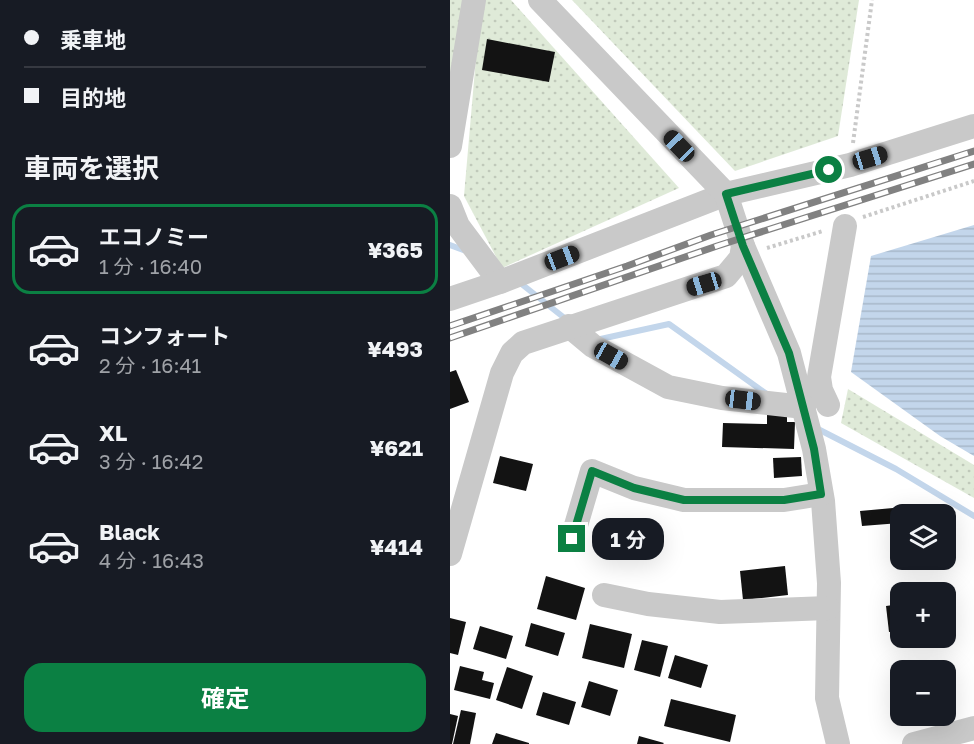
<!DOCTYPE html>
<html lang="ja">
<meta charset="utf-8">
<style>
body{margin:0;font-family:"Golos Text","Noto Sans JP",sans-serif;background:#242831;color:#f1f3f6;height:100vh;display:flex;flex-direction:column;font-size:22px;white-space:nowrap}
*{box-sizing:border-box;margin:0}
p{font-size:20px;color:#9ea1a6}
.icon{flex:none;width:33px;height:33px;fill:none;stroke:currentColor;stroke-width:2;stroke-linecap:round;stroke-linejoin:round}
.map{position:relative;flex:1;overflow:hidden}
.panel{display:flex;flex-direction:column;background:#171b24;width:450px}
.panel>*{flex:none}
.banner{display:grid;align-content:center;height:132px;padding:0 24px;background:#171b24}
.buttons{position:absolute;left:440px;top:504px;display:grid;gap:12px}
.buttons a{display:grid;place-items:center;width:66px;height:66px;border-radius:12px;background:#171b24;box-shadow:0 6px 24px #0002;font-size:30px}
.end{position:absolute;width:27px;height:27px;margin:-14px;border:8px solid #0b8043;background:#fff;box-shadow:0 0 0 3px #fff}
.from{border-radius:50%}
.bubble{position:absolute;height:42px;border-radius:18px;background:#171b24;box-shadow:0 6px 24px #0002;font-size:20px;font-weight:700;line-height:42px;text-align:center}
.car{position:absolute;width:18px;height:36px;margin:-18px -9px;border-radius:8px;box-shadow:0 0 4px 2px #0007;background:linear-gradient(#222 24%,#8ab4d8 0 40%,#222 0 76%,#8ab4d8 0 86%,#222 0)}
.banner b{display:flex;align-items:center;gap:21px;height:57px;font-size:22px}
.banner b+b{border-top:2px solid #363941}
.banner i{width:15px;height:15px;background:#f1f3f6}
ul{padding:0;list-style:none}
li{display:flex;align-items:center;gap:18px;height:90px;margin:0 12px 9px;padding:0 12px;border:3px solid transparent;border-radius:18px}
li div{flex:1}
li b{display:block;font-size:22px}
li em{font-style:normal;font-weight:700}
li.current{border-color:#0b8043}
li>.icon{width:54px;height:54px;stroke-width:1.5}
h2{padding:0 24px;font-size:27px;line-height:72px}
.action{display:flex;gap:12px;margin-top:auto;padding:12px 24px}
.action a{flex:1;height:69px;border-radius:18px;background:#0b8043;color:#fff;font-size:24px;font-weight:700;line-height:69px;text-align:center}
main{display:flex;flex:1;min-height:0}
.map>svg:first-child{display:block}
</style>
<main>
<section class="panel">
<div class="banner">
<b><i class="from"></i>乗車地</b>
<b><i></i>目的地</b>
</div>
<h2>車両を選択</h2>
<ul>
<li class="current"><svg class="icon" aria-label="car" viewBox="0 0 24 24"><path d="M5 17H2v-5l4-1 3-4h7l3 4 3 1v5h-3M9 17h6M6 11h13"/><circle cx="7" cy="17" r="2"/><circle cx="17" cy="17" r="2"/></svg><div><b>エコノミー</b><p>1 分 · 16:40</p></div><em>¥365</em></li>
<li><svg class="icon" aria-label="car" viewBox="0 0 24 24"><path d="M5 17H2v-5l4-1 3-4h7l3 4 3 1v5h-3M9 17h6M6 11h13"/><circle cx="7" cy="17" r="2"/><circle cx="17" cy="17" r="2"/></svg><div><b>コンフォート</b><p>2 分 · 16:41</p></div><em>¥493</em></li>
<li><svg class="icon" aria-label="car" viewBox="0 0 24 24"><path d="M5 17H2v-5l4-1 3-4h7l3 4 3 1v5h-3M9 17h6M6 11h13"/><circle cx="7" cy="17" r="2"/><circle cx="17" cy="17" r="2"/></svg><div><b>XL</b><p>3 分 · 16:42</p></div><em>¥621</em></li>
<li><svg class="icon" aria-label="car" viewBox="0 0 24 24"><path d="M5 17H2v-5l4-1 3-4h7l3 4 3 1v5h-3M9 17h6M6 11h13"/><circle cx="7" cy="17" r="2"/><circle cx="17" cy="17" r="2"/></svg><div><b>Black</b><p>4 分 · 16:43</p></div><em>¥414</em></li>
</ul>
<div class="action"><a>確定</a></div>
</section>
<div class="map">
<svg width="524" height="744" viewBox="0 0 524 744">
<defs>
<pattern id="grass-dots" width="8" height="8" patternUnits="userSpaceOnUse" patternTransform="scale(1.5)"><rect width="8" height="8" fill="#dfead8"/><path d="M2 2h.1M6 6h.1" fill="none" stroke="#c0c9ba" stroke-width="1.8" stroke-linecap="round"/></pattern>
<pattern id="water-rules" width="6" height="5" patternUnits="userSpaceOnUse" patternTransform="scale(1.5)"><rect width="6" height="5" fill="#c3d6eb"/><path d="M0 2.5h6" fill="none" stroke="#a8b8ca"/></pattern>
</defs>
<rect width="100%" height="100%" fill="#fff"/>
<g fill="url(#grass-dots)">
<polygon points="0,0 16,0 0,92"/>
<polygon points="31,0 61,0 229,188 52,268 14,196"/>
<polygon points="122,0 409,0 388,136 285,171"/>
<polygon points="398,389 524,465 524,498 391,423"/>
</g>
<polygon fill="url(#water-rules)" points="524,225 524,456 490,436 401,372 421,256"/>
<g fill="none" stroke-linecap="round" stroke-linejoin="round">
<g stroke="#c3d6eb" stroke-width="6">
<polyline points="0,245 16,251"/>
<polyline points="69,282 117,320"/>
<polyline points="146,340 219,324 318,395"/>
<polyline points="366,428 446,469 524,516"/>
</g>
</g>
<g fill="#131313">
<polygon points="37,39 105,52 99,82 32,70"/>
<polygon points="6,370 19,402 0,409 0,372"/>
<polygon points="317,413 337,413 337,422 345,422 344,449 272,447 273,423 317,424"/>
<polygon points="50,456 83,464 76,491 43,483"/>
<polygon points="351,457 352,476 324,478 323,458"/>
<polygon points="454,507 454,514 450,514 450,523 412,526 410,511"/>
<polygon points="335,566 338,595 293,600 290,571"/>
<polygon points="96,576 135,588 126,620 87,609"/>
<polygon points="450,604 450,631 439,632 436,606"/>
<polygon points="0,618 16,622 8,655 0,653"/>
<polygon points="81,623 115,633 108,656 75,646"/>
<polygon points="140,624 182,634 174,668 132,658"/>
<polygon points="30,626 63,636 56,659 23,649"/>
<polygon points="192,640 218,646 210,677 184,670"/>
<polygon points="225,655 258,665 251,688 218,678"/>
<polygon points="10,666 34,672 32,680 44,683 40,699 4,690"/>
<polygon points="57,667 83,676 72,709 46,700"/>
<polygon points="139,681 168,690 160,716 131,707"/>
<polygon points="93,692 126,702 119,725 86,715"/>
<polygon points="221,699 286,715 280,742 214,726"/>
<polygon points="11,710 26,713 20,744 3,744"/>
<polygon points="0,714 8,716 2,744 0,744"/>
<polygon points="46,733 79,743 79,744 42,744"/>
<polygon points="189,736 214,743 213,744 187,744"/>
</g>
<g fill="none" stroke-linecap="round" stroke-linejoin="round">
<g stroke="#c9c9c9" stroke-width="4" stroke-dasharray="3 3" stroke-linecap="butt">
<polyline points="403,143 422,0"/>
<polyline points="413,217 524,181"/>
<polyline points="317,248 373,231"/>
</g>
<g stroke="#c9c9c9" stroke-width="24">
<polyline points="0,146 24,0"/>
<polyline points="0,206 8,226 50,282"/>
<polyline points="293,246 339,353 364,449 373,501 379,583 377,698 388,744"/>
<polyline points="0,299 50,282 276,194 400,165 524,126"/>
<polyline points="119,326 143,346 218,387 272,398 354,407"/>
<polyline points="378,405 371,390 369,377 395,226"/>
<polyline points="122,539 142,471 184,488 234,500 334,500 371,494"/>
<polyline points="0,554 52,373 62,353 73,343 276,276 291,258 293,246 276,194 90,0"/>
<polyline points="154,595 198,604 270,612 378,608"/>
<polyline points="464,744 524,728"/>
</g>
<defs>
<g id="rail">
<polyline points="0,326 177,266 261,235 524,151"/>
<polyline points="0,338 267,246 524,164"/>
</g>
</defs>
<use href="#rail" stroke="#818181" stroke-width="7"/>
<use href="#rail" stroke="#fff" stroke-width="4.5" stroke-dasharray="14" stroke-linecap="butt"/>
</g>
<g fill="none" stroke-linecap="round" stroke-linejoin="round">
<polyline stroke="#0b8043" stroke-width="8" points="122,539 142,471 184,488 234,500 334,500 371,494 364,449 339,353 293,246 276,194 379,170"/>
</g>
</svg>
<div class="buttons">
<a><svg class="icon" aria-label="layers" viewBox="0 0 24 24"><path d="M12 4l9 5-9 5-9-5zM3 14l9 5 9-5"/></svg></a>
<a>+</a>
<a>−</a>
</div>
<i class="end from" style="left:379px;top:170px"></i>
<i class="end" style="left:122px;top:539px"></i>
<div class="bubble" style="left:142px;top:518px;width:72px">1 分</div>
<i class="car" style="left:229px;top:146px;rotate:316deg"></i>
<i class="car" style="left:420px;top:158px;rotate:73deg"></i>
<i class="car" style="left:112px;top:258px;rotate:69deg"></i>
<i class="car" style="left:254px;top:284px;rotate:253deg"></i>
<i class="car" style="left:161px;top:356px;rotate:119deg"></i>
<i class="car" style="left:293px;top:400px;rotate:97deg"></i>
</div>
</main>
